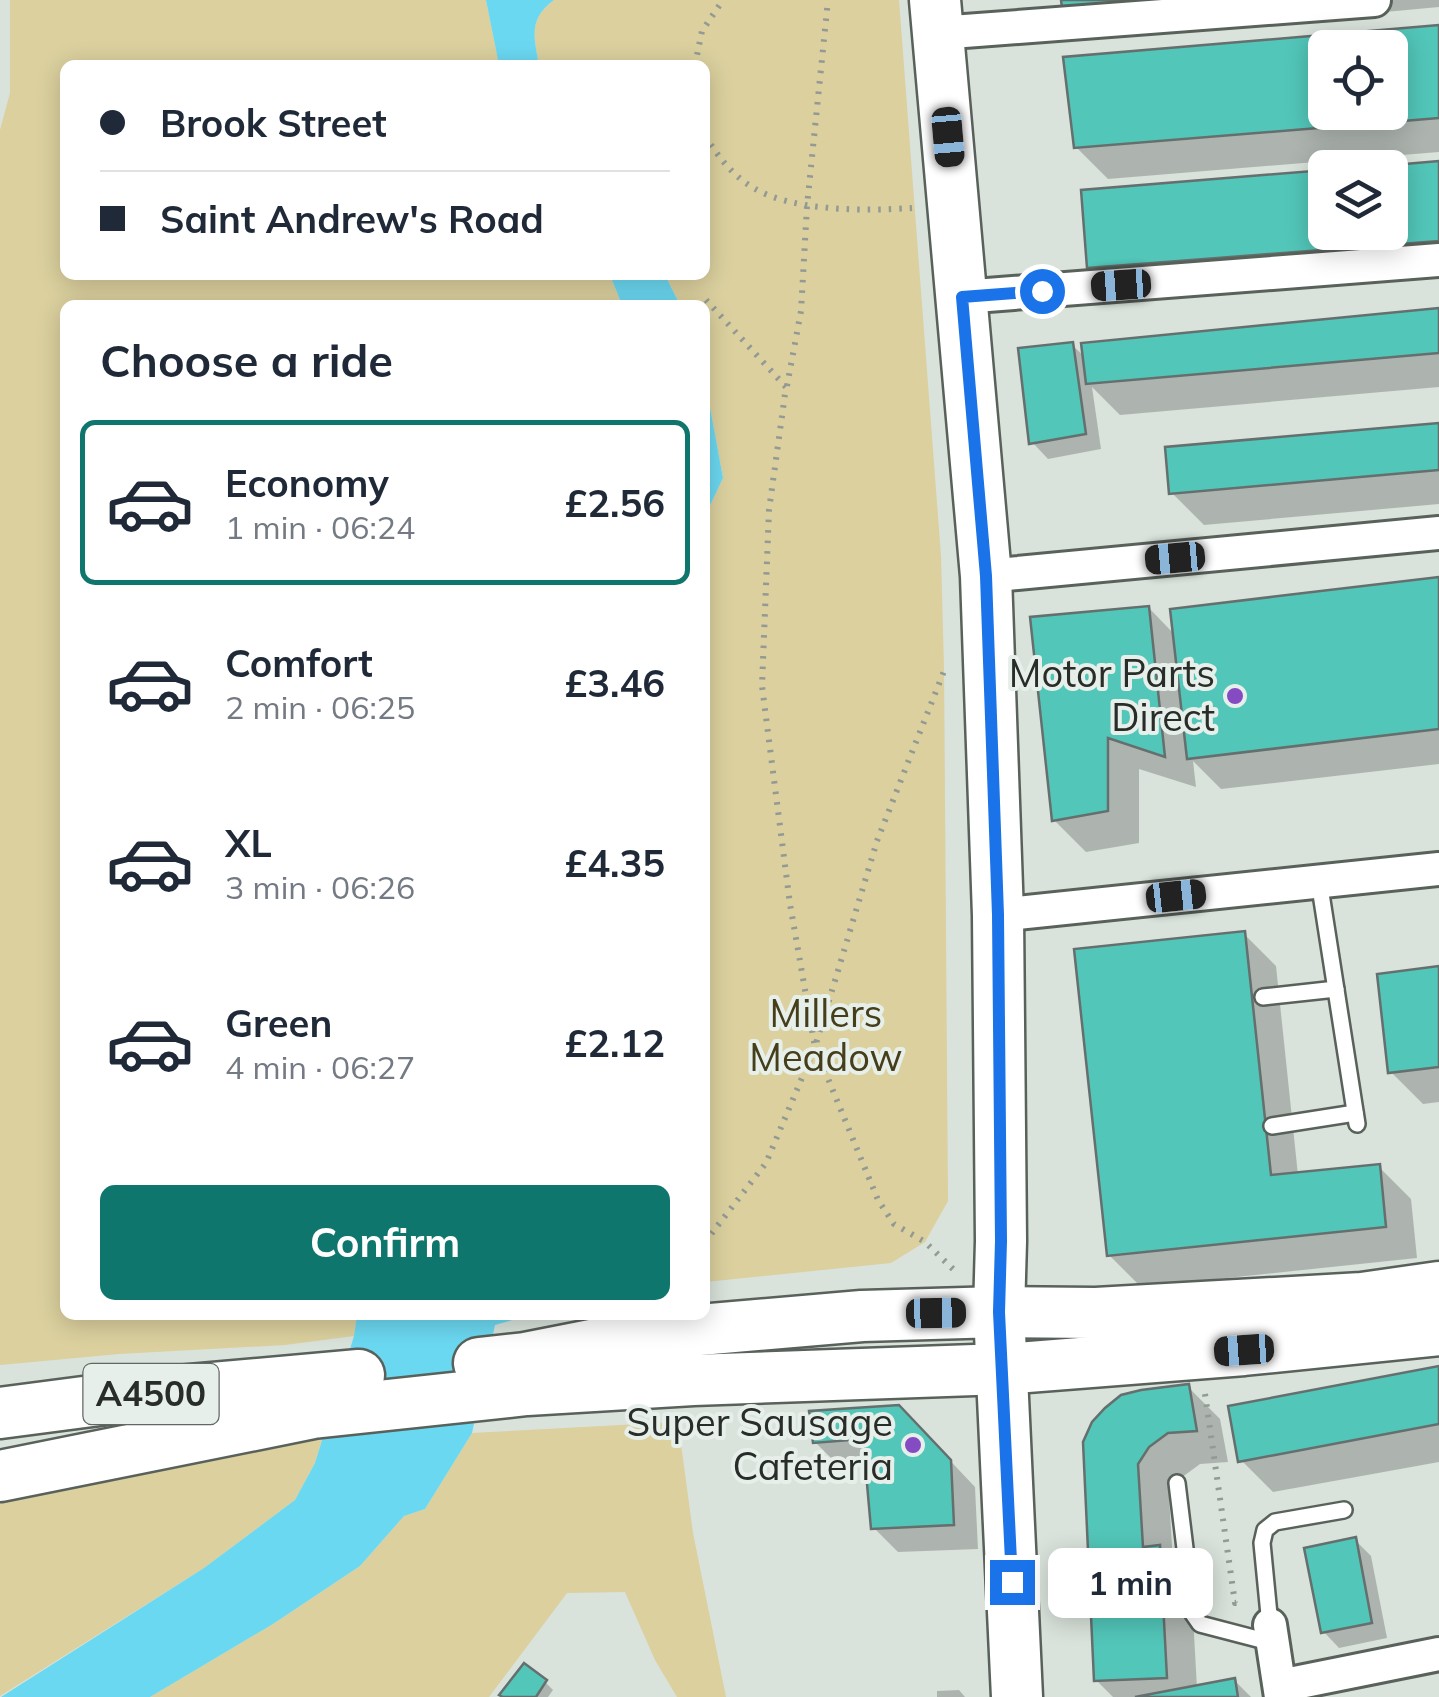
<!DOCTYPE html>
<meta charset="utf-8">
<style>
body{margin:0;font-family:Mulish,sans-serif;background:#f2f2f3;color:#1f2937;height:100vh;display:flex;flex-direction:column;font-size:38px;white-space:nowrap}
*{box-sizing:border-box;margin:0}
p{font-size:32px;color:#747a83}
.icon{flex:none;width:55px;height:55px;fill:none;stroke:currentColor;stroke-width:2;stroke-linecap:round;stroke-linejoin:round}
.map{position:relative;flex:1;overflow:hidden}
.drawer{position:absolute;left:60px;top:300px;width:650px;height:1020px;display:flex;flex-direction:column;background:#fff;border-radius:15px;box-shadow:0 5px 25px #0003}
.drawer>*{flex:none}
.banner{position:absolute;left:60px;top:60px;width:650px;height:220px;border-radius:15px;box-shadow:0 5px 25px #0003;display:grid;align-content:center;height:220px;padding:0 40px;background:#fff}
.tools{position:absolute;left:1308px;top:30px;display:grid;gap:20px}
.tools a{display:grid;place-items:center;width:100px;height:100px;border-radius:15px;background:#fff;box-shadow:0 5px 25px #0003;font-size:50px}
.end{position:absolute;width:45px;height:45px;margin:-22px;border:12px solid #1a73e8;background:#fff;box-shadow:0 0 0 5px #fff}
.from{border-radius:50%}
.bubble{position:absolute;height:70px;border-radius:15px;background:#fff;box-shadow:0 5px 25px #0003;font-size:32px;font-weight:700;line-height:70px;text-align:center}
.car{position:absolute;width:30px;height:60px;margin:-30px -15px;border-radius:12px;box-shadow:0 0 8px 2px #0007;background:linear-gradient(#222 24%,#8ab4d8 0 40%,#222 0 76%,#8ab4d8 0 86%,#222 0)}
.banner b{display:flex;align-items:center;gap:35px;height:95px;font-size:38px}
.banner b+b{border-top:2px solid #e0e1e3}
.banner i{width:25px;height:25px;background:#1f2937}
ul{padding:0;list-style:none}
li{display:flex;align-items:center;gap:30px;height:165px;margin:0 20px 15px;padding:0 20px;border:5px solid transparent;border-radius:15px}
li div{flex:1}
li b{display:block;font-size:38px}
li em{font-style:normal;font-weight:700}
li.active{border-color:#0f766e}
li>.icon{width:90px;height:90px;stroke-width:1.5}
h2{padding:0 40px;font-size:45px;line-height:120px}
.primary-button{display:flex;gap:20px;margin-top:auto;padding:20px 40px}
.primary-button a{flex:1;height:115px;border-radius:15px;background:#0f766e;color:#fff;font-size:40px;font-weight:700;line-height:115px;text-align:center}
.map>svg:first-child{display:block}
</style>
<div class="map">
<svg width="1439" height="1697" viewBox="0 0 1439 1697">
<rect width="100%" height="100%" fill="#d9e2db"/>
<g fill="#dbd09e">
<polygon points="10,0 486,0 499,65 65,65 65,275 610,275 621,303 622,305 65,305 65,1315 357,1315 354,1336 285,1345 119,1354 0,1365 0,130 10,93"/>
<path d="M554,0h345l42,556 3,113 4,532 -23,41 -34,21 -186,19v-766l18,-38 -18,-98v-75h-25l-15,-30h40v-210h-166c-5,-28 -11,-46 15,-65z"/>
<polygon points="678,1422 693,1533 726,1697 677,1697 655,1660 625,1592 567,1593 489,1697 150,1697 273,1624 360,1566 404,1516 425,1509 472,1433"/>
<polygon points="324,1433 315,1463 295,1500 204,1568 0,1696 0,1495"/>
</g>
<g fill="#6bd8f1">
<path d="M486,0h68c-26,19 -20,37 -15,65h-40z"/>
<polygon points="610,275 665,275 680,305 622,305"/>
<polygon points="705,380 723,478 705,516"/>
<polygon points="357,1315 530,1315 495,1325 472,1433 425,1509 404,1516 360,1566 273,1624 150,1697 1,1697 204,1568 295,1500 315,1463 354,1336"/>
</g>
<g fill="#0003" fill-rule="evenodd">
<polygon points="1064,0 1439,0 1439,7 1097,39 1064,7"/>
<path d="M1439,28v124l-331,27 -32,-32 -10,-87zM1325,48h65v64h-65z"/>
<polygon points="1439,163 1439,274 1121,299 1089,267 1325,173 1325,232 1390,232"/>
<polygon points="1439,311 1439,387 1120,415 1092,387 1101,449 1048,459 1032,442 1072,345 1085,357"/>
<polygon points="1439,426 1439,504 1204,525 1172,493"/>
<polygon points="1439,580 1439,764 1221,789 1193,761 1196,787 1139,769 1139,843 1086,852 1054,820 1149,608 1176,636"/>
<polygon points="1244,934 1276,966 1298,1175 1379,1167 1411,1199 1417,1258 1141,1287 1109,1255"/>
<polygon points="1439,969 1439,1102 1423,1104 1391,1072"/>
<polygon points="1439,1369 1439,1462 1273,1492 1241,1460"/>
<polygon points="1188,1387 1220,1419 1228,1462 1200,1464 1181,1478 1169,1497 1173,1562 1191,1580 1197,1688 1234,1680 1251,1697 1113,1697 1096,1680 1086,1442"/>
<polygon points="923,1432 975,1487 978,1549 898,1552 873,1527 868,1464 840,1467 815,1442"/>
<polygon points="1355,1540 1371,1556 1387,1638 1339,1648 1323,1631"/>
<polygon points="545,1682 553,1690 548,1697 505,1697"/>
<polygon points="959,1690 965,1697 937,1697 937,1691"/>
</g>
<g fill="#52c6b9" stroke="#656f6d" stroke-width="2.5" fill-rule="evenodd">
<polygon points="1061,0 1146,0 1062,8"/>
<path d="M1439,25v93l-365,30 -11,-91zM1325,48h65v64h-65z"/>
<polygon points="1439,161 1439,241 1087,268 1081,190 1325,170 1325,232 1390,232 1390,168 1359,168"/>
<polygon points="1439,308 1439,353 1086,384 1081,343"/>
<polygon points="1073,342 1086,434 1029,444 1018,348"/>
<polygon points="1439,423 1439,470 1169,494 1165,447"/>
<polygon points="1439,577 1439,729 1187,759 1170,609"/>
<polygon points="1149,606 1165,757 1108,738 1108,811 1052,821 1030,617"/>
<polygon points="1245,931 1271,1175 1380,1164 1386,1227 1107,1256 1074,949"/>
<polygon points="1439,966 1439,1067 1388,1073 1377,974"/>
<polygon points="1439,1366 1439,1424 1238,1462 1228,1406"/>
<polygon points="1189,1384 1197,1431 1168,1433 1149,1447 1138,1464 1143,1547 1160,1545 1167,1678 1094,1681 1083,1442 1092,1422 1105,1408 1121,1395 1141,1390"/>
<polygon points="899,1405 951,1460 954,1525 871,1529 863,1439 813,1443 809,1411"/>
<polygon points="1356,1537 1372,1623 1321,1633 1304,1548"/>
<polygon points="524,1663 547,1680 536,1697 503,1697 499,1695"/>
<polygon points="1235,1678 1238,1697 1135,1697"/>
</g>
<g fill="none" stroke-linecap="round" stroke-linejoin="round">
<defs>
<g id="service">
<polyline points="1319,881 1357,1124"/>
<polyline points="1263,997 1336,989"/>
<polyline points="1272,1126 1355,1113"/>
<polyline points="1177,1483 1193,1614 1200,1624 1273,1643"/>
<polyline points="1270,1625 1262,1543 1265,1530 1275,1522 1344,1510"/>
</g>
<g id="minor">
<polyline points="938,33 1374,0"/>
<polyline points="962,297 1439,260"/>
<polyline points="986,576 1439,533"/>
<polyline points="998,915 1439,869"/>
<polyline points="1270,1625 1281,1697"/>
<polyline points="1280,1686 1439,1654"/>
</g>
<g id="primary">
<polyline points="935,0 986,576 998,915 1001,1241 999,1312 1017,1697"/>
<polyline points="479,1363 525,1358 642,1335 862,1316 999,1312 1096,1313 1362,1298 1439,1287"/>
<polyline points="0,1413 145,1394 359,1375"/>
<polyline points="0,1476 313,1413 527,1390 693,1380 1003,1369 1244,1350 1439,1330"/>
</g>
</defs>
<use href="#service" stroke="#59615b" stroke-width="20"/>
<use href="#minor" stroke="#59615b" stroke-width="38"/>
<use href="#primary" stroke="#59615b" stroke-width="55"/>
<g stroke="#939a94" stroke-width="6" stroke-dasharray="2.5 8" stroke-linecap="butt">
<polyline points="695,65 702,31 723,0"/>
<path d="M705,136c13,20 27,39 47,51 40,25 114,24 160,21"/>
<polyline points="706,300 786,387 769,510 762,686 790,904 815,1047 878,1200 894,1224 925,1242 954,1270"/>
<polyline points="787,386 801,311 807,206 828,0"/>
<polyline points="705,1242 766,1163 815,1047 877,841 944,671"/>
<polyline points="1205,1394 1235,1603 1241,1602"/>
</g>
<use href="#service" stroke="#fff" stroke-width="15"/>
<use href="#minor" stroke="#fff" stroke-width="32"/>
<use href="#primary" stroke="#fff" stroke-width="50"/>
</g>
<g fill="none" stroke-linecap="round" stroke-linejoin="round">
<polyline stroke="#1a73e8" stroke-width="12" points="1012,1582 999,1312 1001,1241 998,915 986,576 962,297 1042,291"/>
</g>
<g fill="#844bc2" stroke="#e6efe9" stroke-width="4">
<circle cx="1235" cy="696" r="10"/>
<circle cx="913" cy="1445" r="10"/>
</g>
<g text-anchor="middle" stroke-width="8" stroke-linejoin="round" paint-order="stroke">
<rect fill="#e6efe9" stroke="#626763" stroke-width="2.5" x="83.5" y="1364" width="135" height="60" rx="8"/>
<g font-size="35" font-weight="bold" fill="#292d2a">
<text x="151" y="1406">A4500</text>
</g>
<g font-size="38" fill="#292d2a" stroke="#e6efe9" text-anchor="end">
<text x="1215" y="687">Motor Parts<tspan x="1215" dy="44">Direct</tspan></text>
<text x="893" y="1436">Super Sausage<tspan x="893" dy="44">Cafeteria</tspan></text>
</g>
<g font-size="38" fill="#463e1b" stroke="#e6efe9">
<text x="826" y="1027">Millers<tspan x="826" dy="44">Meadow</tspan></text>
</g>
</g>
</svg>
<div class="tools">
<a><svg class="icon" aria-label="locate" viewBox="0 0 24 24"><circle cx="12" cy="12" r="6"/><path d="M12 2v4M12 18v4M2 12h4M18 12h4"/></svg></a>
<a><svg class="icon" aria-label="layers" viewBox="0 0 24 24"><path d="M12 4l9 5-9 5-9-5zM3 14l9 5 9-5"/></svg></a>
</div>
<i class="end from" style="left:1042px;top:291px"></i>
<i class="end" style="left:1012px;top:1582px"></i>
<div class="bubble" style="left:1048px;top:1548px;width:165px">1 min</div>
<i class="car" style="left:948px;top:137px;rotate:175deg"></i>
<i class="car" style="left:1121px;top:285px;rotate:266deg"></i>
<i class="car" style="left:1175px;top:558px;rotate:265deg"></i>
<i class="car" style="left:1176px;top:896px;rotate:84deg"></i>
<i class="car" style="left:936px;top:1313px;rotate:89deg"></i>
<i class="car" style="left:1244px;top:1350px;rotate:266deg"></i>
<div class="banner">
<b><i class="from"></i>Brook Street</b>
<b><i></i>Saint Andrew's Road</b>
</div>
<section class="drawer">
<h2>Choose a ride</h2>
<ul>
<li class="active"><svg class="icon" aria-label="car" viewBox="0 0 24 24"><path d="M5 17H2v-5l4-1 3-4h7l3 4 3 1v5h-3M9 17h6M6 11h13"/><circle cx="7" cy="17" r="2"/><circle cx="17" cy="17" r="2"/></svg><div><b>Economy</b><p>1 min · 06:24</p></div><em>£2.56</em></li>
<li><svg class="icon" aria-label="car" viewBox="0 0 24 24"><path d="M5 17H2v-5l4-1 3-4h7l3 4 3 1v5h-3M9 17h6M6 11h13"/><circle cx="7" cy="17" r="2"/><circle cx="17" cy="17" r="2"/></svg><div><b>Comfort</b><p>2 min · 06:25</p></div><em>£3.46</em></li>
<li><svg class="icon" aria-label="car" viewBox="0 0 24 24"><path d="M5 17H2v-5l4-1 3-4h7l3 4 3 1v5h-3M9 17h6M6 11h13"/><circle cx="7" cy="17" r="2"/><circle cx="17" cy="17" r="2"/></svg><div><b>XL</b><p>3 min · 06:26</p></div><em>£4.35</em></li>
<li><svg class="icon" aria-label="car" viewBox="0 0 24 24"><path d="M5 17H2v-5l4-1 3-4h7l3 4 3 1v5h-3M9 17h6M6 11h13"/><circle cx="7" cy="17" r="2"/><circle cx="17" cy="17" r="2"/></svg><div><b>Green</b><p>4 min · 06:27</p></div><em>£2.12</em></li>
</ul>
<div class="primary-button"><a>Confirm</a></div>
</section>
</div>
